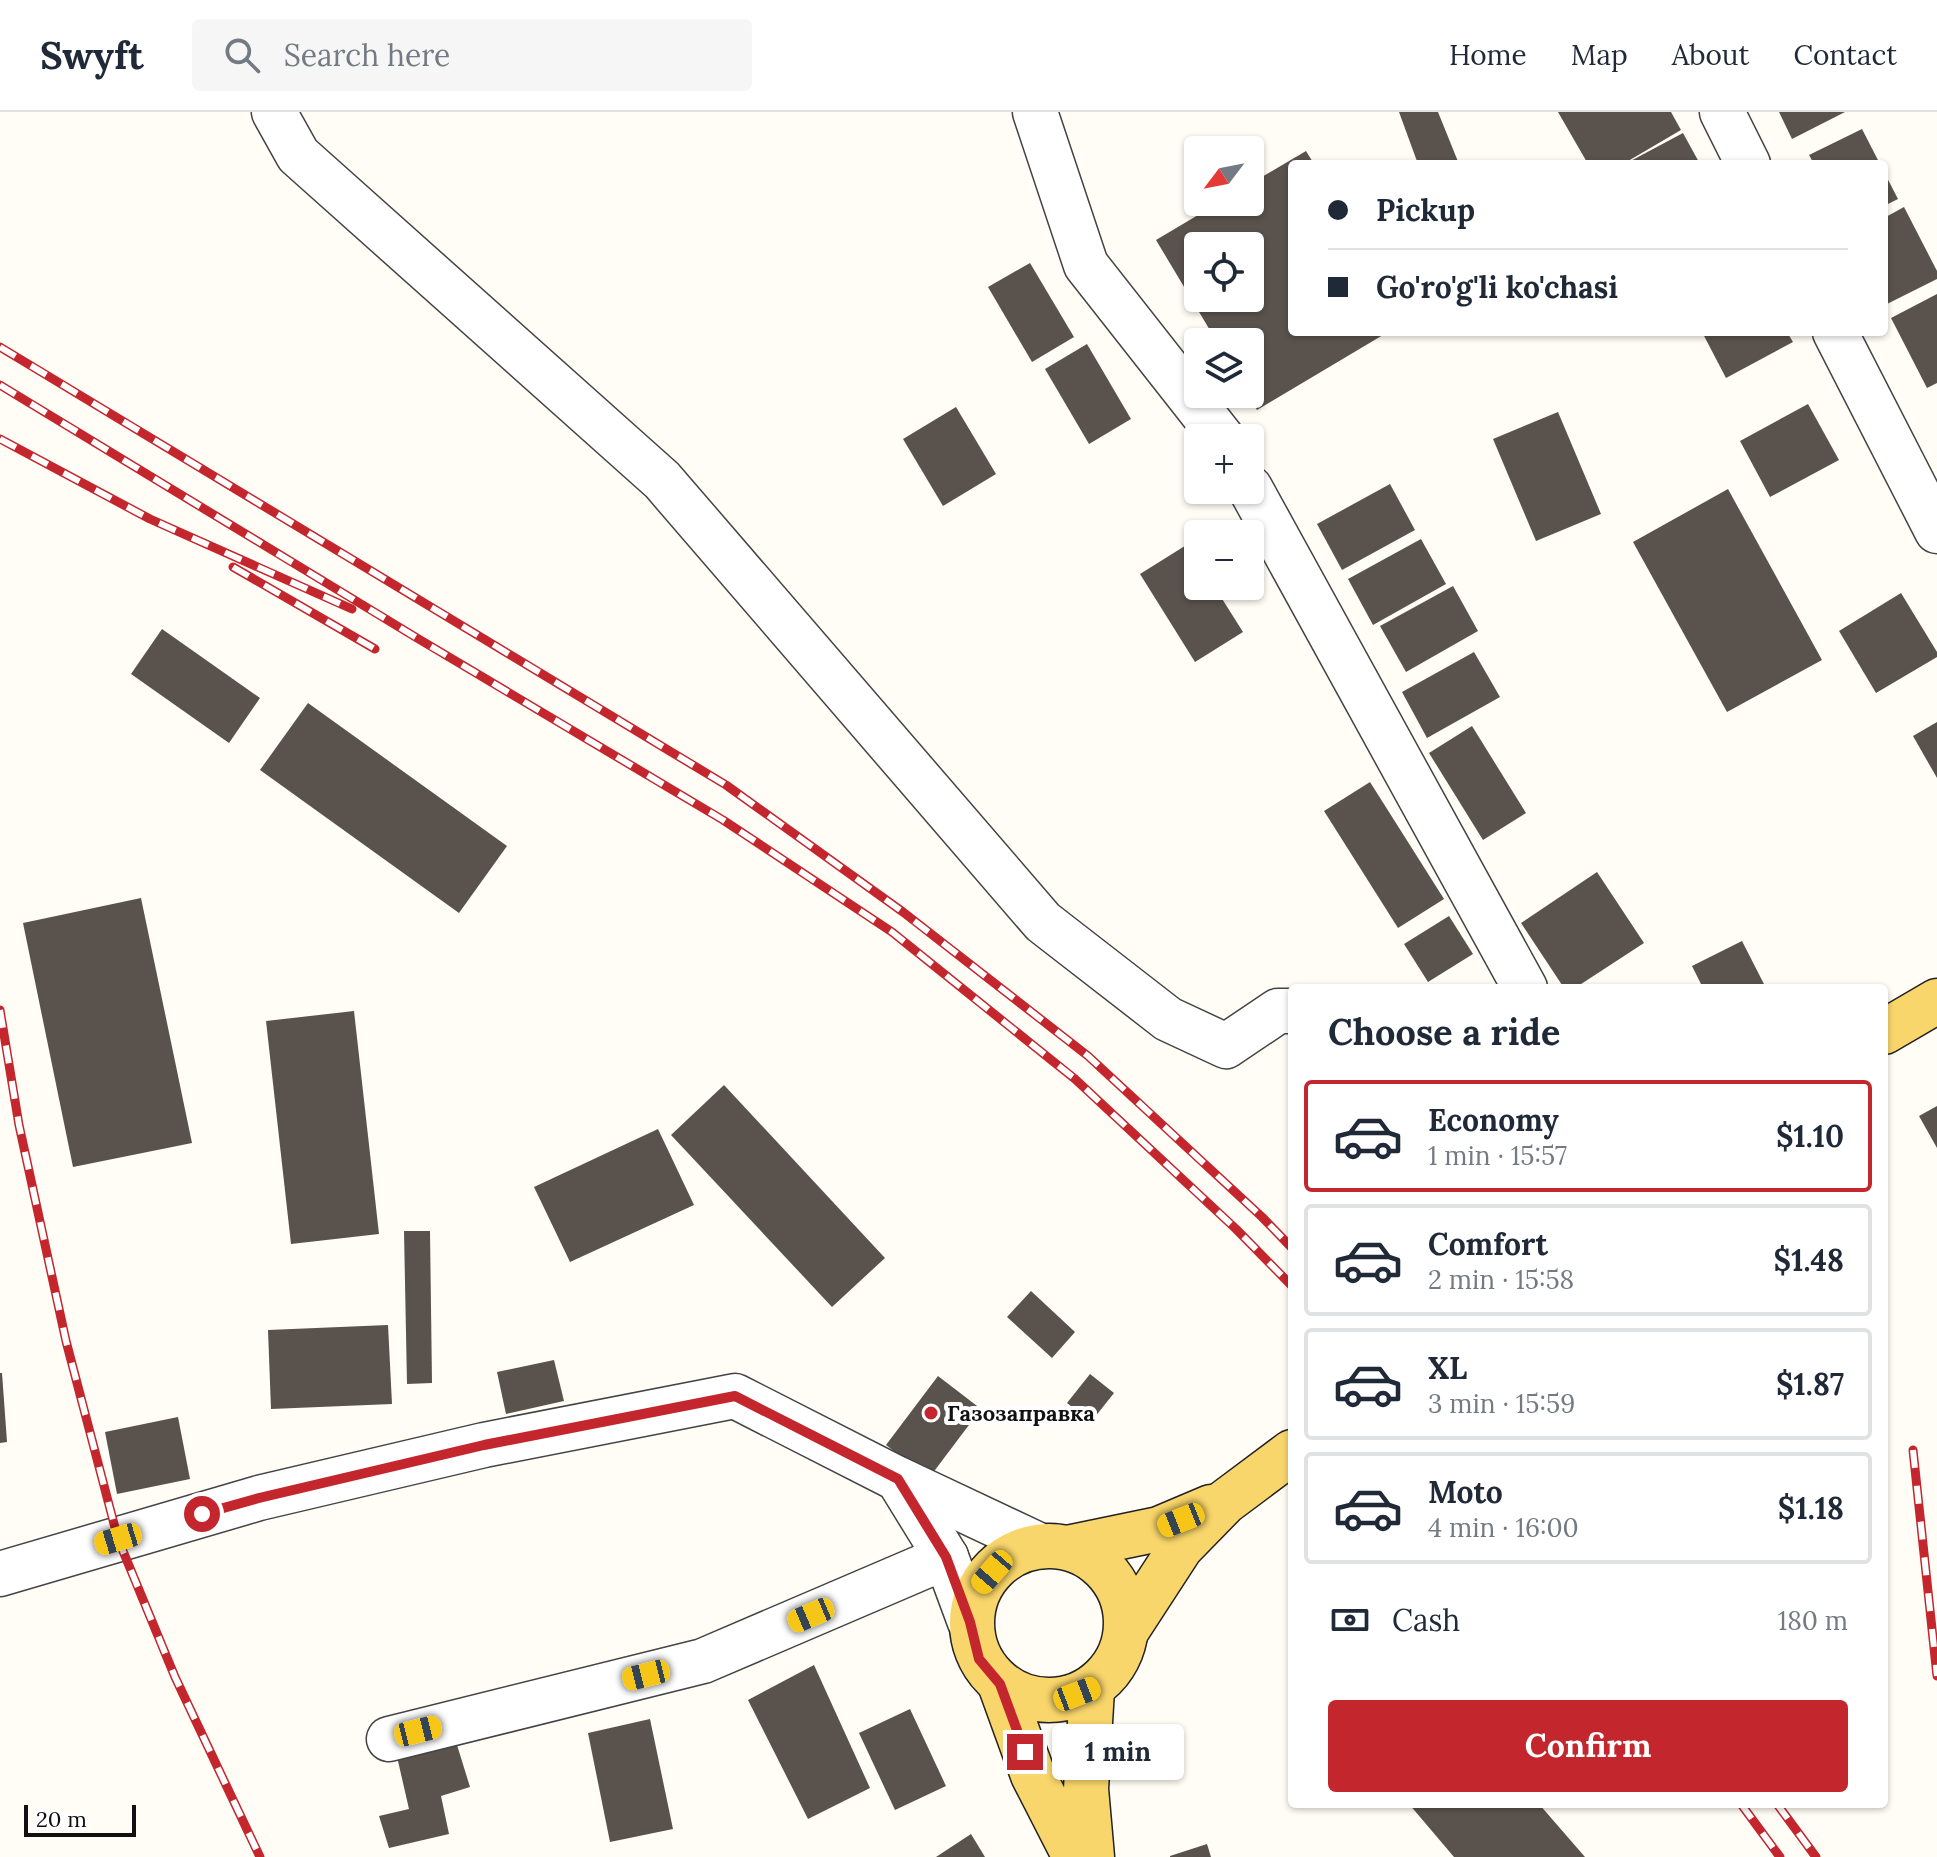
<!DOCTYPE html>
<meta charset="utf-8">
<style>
body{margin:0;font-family:Lora,serif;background:#f6f6f7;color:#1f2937;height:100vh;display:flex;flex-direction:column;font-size:30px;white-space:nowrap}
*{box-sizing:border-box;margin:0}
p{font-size:26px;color:#747a83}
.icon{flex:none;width:44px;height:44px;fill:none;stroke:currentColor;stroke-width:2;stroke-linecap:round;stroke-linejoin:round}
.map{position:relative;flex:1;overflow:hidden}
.drawer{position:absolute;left:1288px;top:872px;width:600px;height:824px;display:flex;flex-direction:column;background:#fff;border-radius:8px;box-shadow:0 2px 6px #0004}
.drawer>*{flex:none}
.hud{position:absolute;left:1288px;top:48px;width:600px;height:176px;border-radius:8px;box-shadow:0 2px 6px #0004;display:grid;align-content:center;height:176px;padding:0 40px;background:#fff}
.needle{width:52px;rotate:238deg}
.buttons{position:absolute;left:1184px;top:24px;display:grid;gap:16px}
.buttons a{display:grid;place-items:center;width:80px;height:80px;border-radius:8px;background:#fff;box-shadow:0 2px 6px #0004;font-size:40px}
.scale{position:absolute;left:24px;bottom:20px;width:112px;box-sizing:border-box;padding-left:8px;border:4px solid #111;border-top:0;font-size:22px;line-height:28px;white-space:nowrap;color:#111;-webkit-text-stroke:6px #fff;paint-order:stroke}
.end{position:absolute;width:36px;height:36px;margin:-18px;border:10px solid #c4262e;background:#fff;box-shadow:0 0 0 4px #fff}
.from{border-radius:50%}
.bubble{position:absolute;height:56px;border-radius:8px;background:#fff;box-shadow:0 2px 6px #0004;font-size:26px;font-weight:700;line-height:56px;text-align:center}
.car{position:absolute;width:24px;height:48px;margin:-24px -12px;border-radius:10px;box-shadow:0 0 6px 2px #0007;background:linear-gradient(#f5c518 24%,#345 0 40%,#f5c518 0 76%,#345 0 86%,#f5c518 0)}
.hud b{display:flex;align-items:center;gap:28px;height:76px;font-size:30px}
.hud b+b{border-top:2px solid #e0e1e3}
.hud i{width:20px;height:20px;background:#1f2937}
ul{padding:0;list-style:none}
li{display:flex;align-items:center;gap:24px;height:112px;margin:0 16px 12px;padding:0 24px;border:4px solid #e0e1e3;border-radius:8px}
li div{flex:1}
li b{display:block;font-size:30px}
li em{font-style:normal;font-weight:700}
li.selected{border-color:#c4262e}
li>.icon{width:72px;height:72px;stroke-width:1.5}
h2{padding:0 40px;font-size:36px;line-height:96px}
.pay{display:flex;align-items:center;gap:20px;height:88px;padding:0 40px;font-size:30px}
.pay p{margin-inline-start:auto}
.cta{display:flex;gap:16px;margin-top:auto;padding:16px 40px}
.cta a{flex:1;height:92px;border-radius:8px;background:#c4262e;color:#fff;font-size:32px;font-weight:700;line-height:92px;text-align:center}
header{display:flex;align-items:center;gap:48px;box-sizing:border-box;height:112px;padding:0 40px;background:#fff;border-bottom:2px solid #e0e1e3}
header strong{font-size:38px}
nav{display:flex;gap:44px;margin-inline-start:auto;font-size:28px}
.search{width:560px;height:72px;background:#f6f6f7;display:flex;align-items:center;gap:20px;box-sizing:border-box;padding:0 28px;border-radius:8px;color:#747a83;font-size:30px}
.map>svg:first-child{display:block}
</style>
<header>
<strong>Swyft</strong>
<div class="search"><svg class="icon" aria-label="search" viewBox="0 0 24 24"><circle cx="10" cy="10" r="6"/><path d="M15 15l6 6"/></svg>Search here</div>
<nav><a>Home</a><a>Map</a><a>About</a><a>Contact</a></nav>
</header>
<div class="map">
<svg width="1937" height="1745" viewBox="0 0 1937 1745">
<rect width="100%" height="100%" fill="#fffdf5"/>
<g fill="#5a524d" fill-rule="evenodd">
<polygon points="1399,0 1438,0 1459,52 1418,52"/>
<polygon points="1558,0 1671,0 1681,18 1623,52 1588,52"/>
<polygon points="1779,0 1845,0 1792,27"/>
<polygon points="1862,17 1880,52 1814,52 1809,43"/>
<polygon points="1683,21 1700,52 1625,52"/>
<path d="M1306,39l8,13h-22v168h96l-131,78 -9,-16h2v-52h-33l-61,-102 64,-38h30v-18zM1198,134h52v52h-52z"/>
<polygon points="1884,60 1898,87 1884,94"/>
<polygon points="1904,95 1937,159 1937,167 1887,192 1884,185 1884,106"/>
<polygon points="1030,151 1074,225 1032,250 988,175"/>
<polygon points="1937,182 1937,271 1927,276 1891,206"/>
<polygon points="1702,220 1787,220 1793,230 1726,266"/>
<polygon points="1087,232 1131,307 1089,332 1045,257"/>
<polygon points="1808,292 1839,348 1770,385 1740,329"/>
<polygon points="956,295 996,362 943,394 903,327"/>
<polygon points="1558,300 1601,402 1536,429 1493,327"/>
<polygon points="1390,372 1415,418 1342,458 1317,412"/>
<polygon points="1728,377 1822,548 1727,600 1633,430"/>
<polygon points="1421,427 1446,472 1373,513 1348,467"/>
<polygon points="1188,432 1198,448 1198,474 1214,474 1243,520 1195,550 1140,462"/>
<polygon points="1453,474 1478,519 1406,560 1380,514"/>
<polygon points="1901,481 1937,540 1937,545 1876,581 1839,519"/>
<polygon points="162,517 260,586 229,631 131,562"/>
<polygon points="1474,540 1500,585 1427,626 1402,580"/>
<polygon points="308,591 507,734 459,801 260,658"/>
<polygon points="1937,610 1937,666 1913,624"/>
<polygon points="1472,614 1526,701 1483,728 1429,641"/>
<polygon points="1370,670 1444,787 1398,816 1324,699"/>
<polygon points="1597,760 1644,831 1575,876 1564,876 1521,811"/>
<polygon points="141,786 192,1031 73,1055 23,811"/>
<polygon points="1449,804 1473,842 1428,870 1404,832"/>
<polygon points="1742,829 1766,876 1703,876 1692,854"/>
<polygon points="354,899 379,1122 291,1132 266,909"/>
<polygon points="724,973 885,1146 832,1195 671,1023"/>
<polygon points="1937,994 1937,1036 1919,1004"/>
<polygon points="658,1017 694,1093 570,1150 534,1075"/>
<polygon points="404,1119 430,1119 432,1271 407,1272"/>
<polygon points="1031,1179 1075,1220 1052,1246 1007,1205"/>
<polygon points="388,1213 392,1292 271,1297 268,1218"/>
<polygon points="554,1248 564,1289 506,1302 497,1260"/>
<polygon points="0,1261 2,1261 7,1330 0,1331"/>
<polygon points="1090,1262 1114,1281 1091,1310 1067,1291"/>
<polygon points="938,1264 981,1297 929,1366 886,1333"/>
<polygon points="178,1305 190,1367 117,1382 105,1320"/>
<polygon points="814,1553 870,1676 808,1707 748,1588"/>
<polygon points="910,1597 946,1674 895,1698 859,1621"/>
<polygon points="650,1607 673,1717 610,1730 588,1621"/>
<polygon points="453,1620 470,1675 441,1684 449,1722 389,1736 379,1704 409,1697 395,1636"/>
<polygon points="1409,1692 1539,1692 1585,1745 1454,1745"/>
<polygon points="971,1722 985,1745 936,1745"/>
<polygon points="1207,1732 1211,1745 1170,1745 1170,1744"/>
</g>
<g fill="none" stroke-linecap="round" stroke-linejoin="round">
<defs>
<g id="minor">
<polyline points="274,0 298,43 662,368 1043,810 1168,907 1226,934 1278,899 1292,899"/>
<polyline points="1035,0 1086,153 1222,326"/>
<polyline points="1722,0 1748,52"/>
<polyline points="1835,220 1937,419"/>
<polyline points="1250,376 1525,876"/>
<polyline points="898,1367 946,1445 970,1510"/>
<polyline points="0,1462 259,1386 484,1333 735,1284 898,1367 1036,1432"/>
<polyline points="389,1627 703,1549 946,1445"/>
</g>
<g id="major">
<polyline points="1884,920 1937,889"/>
<circle cx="1049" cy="1511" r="77"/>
<polyline points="1072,1435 1159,1417 1211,1395"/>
<polyline points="1127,1518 1181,1435 1225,1390 1292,1340"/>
<polyline points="1000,1572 1033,1663 1075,1745"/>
<polyline points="1092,1745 1086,1677 1092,1577"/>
</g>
</defs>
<use href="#minor" stroke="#444" stroke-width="47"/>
<use href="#major" stroke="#222" stroke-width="47"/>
<use href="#minor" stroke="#fff" stroke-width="44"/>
<use href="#major" stroke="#f9d66b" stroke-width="44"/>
<defs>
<g id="rail">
<polyline points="0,235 726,673 903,800 1088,944 1262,1105 1292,1136"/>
<polyline points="0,273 417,526 723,708 892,820 1075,967 1236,1117 1292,1174"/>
<polyline points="0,327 150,407 352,497"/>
<polyline points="233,455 375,537"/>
<polyline points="0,898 19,1013 66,1229 118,1427 175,1565 260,1745"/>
<polyline points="1913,1338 1937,1564"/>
<polyline points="1741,1692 1780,1745"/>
<polyline points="1777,1692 1816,1745"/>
</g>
</defs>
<use href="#rail" stroke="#c4262e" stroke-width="9"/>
<use href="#rail" stroke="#fff" stroke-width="6" stroke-dasharray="18" stroke-linecap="butt"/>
</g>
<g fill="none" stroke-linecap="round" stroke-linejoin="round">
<polyline stroke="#c4262e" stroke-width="10" points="202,1402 259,1386 484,1333 735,1284 898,1367 946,1445 970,1510 979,1547 1000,1572 1025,1640"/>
</g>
<circle fill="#c4262e" stroke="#fff" stroke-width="3" cx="931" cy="1301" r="8"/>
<g text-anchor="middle" stroke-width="8" stroke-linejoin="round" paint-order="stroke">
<g font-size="22" font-weight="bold" fill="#111" stroke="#fff" text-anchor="start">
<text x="947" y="1309">Газозаправка</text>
</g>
</g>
</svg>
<div class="buttons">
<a><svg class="needle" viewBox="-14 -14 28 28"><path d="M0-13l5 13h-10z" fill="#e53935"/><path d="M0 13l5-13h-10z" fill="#747a83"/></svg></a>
<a><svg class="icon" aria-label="locate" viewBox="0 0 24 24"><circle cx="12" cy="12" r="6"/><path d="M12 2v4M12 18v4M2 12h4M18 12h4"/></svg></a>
<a><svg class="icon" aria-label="layers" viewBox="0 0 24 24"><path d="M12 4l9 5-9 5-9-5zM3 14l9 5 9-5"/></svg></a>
<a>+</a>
<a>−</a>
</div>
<div class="scale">20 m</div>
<i class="end from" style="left:202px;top:1402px"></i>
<i class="end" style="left:1025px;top:1640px"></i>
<div class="bubble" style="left:1052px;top:1612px;width:132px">1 min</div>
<i class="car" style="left:1181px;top:1408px;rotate:248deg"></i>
<i class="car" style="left:118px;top:1427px;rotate:253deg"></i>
<i class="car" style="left:992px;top:1460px;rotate:221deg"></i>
<i class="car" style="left:811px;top:1503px;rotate:247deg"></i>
<i class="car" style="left:646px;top:1563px;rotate:256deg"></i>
<i class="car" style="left:1077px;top:1582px;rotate:69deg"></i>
<i class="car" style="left:418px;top:1619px;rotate:76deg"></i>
<div class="hud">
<b><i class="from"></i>Pickup</b>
<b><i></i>Go'ro'g'li ko'chasi</b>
</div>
<section class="drawer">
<h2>Choose a ride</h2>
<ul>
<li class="selected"><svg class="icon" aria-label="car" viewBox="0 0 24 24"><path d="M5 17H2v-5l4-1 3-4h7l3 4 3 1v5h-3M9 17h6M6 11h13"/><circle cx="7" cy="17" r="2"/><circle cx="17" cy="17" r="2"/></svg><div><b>Economy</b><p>1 min · 15:57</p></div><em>$1.10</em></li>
<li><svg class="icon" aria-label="car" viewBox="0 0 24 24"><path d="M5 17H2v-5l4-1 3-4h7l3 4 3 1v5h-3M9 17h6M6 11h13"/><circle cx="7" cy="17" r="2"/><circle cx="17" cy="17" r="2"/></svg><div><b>Comfort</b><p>2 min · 15:58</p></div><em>$1.48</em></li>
<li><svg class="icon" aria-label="car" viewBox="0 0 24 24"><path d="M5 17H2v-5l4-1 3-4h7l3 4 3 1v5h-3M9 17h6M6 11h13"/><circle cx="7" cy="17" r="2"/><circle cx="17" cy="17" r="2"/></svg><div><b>XL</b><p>3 min · 15:59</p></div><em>$1.87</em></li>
<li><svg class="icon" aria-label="car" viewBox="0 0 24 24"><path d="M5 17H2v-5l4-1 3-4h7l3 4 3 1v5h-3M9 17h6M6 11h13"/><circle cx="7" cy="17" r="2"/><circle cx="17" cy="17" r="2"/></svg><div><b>Moto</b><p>4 min · 16:00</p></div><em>$1.18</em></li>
</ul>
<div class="pay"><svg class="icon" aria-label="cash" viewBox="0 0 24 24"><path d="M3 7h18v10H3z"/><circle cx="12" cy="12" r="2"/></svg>Cash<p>180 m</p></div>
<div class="cta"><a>Confirm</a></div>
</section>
</div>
